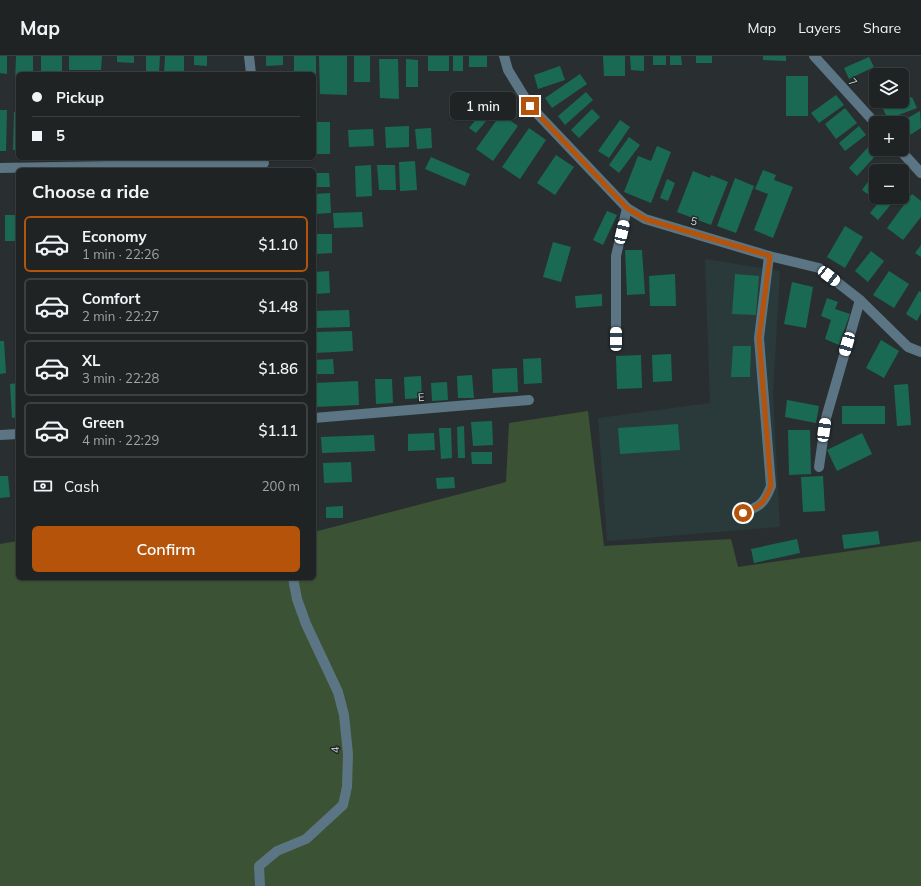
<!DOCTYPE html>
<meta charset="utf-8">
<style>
body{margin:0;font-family:Mulish,sans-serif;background:#2c2f31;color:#f1f3f6;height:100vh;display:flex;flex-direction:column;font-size:15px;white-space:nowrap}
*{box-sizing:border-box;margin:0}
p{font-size:13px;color:#a1a4a6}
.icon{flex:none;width:22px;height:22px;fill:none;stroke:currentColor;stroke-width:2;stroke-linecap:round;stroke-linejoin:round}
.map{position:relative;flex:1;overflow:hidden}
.sheet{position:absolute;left:16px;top:112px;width:300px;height:412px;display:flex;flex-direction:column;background:#1f2324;border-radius:6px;box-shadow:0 1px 3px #0004,0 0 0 1px #3c4041}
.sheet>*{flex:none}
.banner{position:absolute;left:16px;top:16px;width:300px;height:88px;border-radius:6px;box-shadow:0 1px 3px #0004,0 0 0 1px #3c4041;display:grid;align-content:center;height:88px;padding:0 16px;background:#1f2324}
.fabs{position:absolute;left:869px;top:12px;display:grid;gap:8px}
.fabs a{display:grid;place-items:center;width:40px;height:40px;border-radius:6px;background:#1f2324;box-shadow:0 1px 3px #0004,0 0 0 1px #3c4041;font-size:20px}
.end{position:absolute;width:18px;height:18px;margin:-9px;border:5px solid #b45309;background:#fff;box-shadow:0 0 0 2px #fff}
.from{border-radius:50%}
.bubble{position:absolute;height:28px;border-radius:6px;background:#1f2324;box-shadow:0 1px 3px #0004,0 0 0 1px #3c4041;font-size:13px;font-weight:600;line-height:28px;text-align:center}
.car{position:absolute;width:12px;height:24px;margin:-12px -6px;border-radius:5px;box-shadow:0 0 3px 1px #0007;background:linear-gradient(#fff 24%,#345 0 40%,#fff 0 76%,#345 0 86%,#fff 0)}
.banner b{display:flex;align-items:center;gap:14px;height:38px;font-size:15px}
.banner b+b{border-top:1px solid #3c4041}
.banner i{width:10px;height:10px;background:#f1f3f6}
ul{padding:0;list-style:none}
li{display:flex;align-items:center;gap:12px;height:56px;margin:0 8px 6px;padding:0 8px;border:2px solid #3c4041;border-radius:6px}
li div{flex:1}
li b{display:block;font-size:15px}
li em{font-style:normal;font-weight:600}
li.on{border-color:#b45309}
li>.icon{width:36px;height:36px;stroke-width:1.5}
h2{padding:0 16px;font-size:18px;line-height:48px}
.pay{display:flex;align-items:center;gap:10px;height:44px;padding:0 16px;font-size:15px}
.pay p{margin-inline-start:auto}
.primary-button{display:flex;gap:8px;margin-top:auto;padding:8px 16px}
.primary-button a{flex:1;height:46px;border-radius:6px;background:#b45309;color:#fff;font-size:16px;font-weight:600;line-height:46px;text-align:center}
header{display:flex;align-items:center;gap:24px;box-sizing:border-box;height:56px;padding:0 20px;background:#1f2324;border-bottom:1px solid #3c4041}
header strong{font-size:19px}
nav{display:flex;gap:22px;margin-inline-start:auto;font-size:14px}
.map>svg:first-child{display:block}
</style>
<header>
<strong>Map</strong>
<nav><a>Map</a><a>Layers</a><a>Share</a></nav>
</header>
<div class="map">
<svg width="921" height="830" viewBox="0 0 921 830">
<rect width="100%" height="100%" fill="#292f30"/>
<polygon fill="#2a393a" points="705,203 780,215 773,338 780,471 607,485 598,362 710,347"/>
<polygon fill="#3c5234" points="588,355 604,490 731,483 738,511 921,485 921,830 0,830 0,488 18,485 18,522 314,522 314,476 506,426 509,367"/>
<g fill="#1a6a53">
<polygon points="0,0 7,0 7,18 0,17"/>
<polygon points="16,0 33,0 33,18 18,18 18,28 15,28"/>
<rect x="41" y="0" width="21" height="16"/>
<polygon points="69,0 102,0 101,14 69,14"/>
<polygon points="117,0 134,0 134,7 117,6"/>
<polygon points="146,0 160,0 159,18 146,17"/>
<polygon points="165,0 184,0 184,18 164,18"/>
<polygon points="194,0 207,0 207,10 194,9"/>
<polygon points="266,0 283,0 283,9 266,10"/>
<polygon points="294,0 316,0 316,27 314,27 314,18 294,18"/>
<polygon points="319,0 347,0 347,39 320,38"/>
<rect x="354" y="0" width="16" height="26"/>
<rect x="428" y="0" width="21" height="15"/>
<rect x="453" y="0" width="10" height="15"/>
<rect x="469" y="0" width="18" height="11"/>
<polygon points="603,0 625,0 625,20 604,20"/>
<polygon points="630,0 644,0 644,15 631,14"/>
<rect x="653" y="0" width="13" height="9"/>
<polygon points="670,0 681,0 682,9 670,9"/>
<rect x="696" y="0" width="16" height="7"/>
<polygon points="763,0 786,0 786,5 763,4"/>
<polygon points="869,1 874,11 849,23 844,12"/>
<polygon points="379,3 398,3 399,43 380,42"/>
<polygon points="406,3 418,4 418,31 406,31"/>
<polygon points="560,10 565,24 538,33 534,19"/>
<polygon points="580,18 587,28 552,52 545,42"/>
<rect x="786" y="20" width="22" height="40"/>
<polygon points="586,36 593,44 565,69 558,60"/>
<polygon points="836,39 844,49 819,67 811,57"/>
<polygon points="912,41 917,52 888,63 883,53"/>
<polygon points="490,47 497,52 476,77 469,72"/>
<polygon points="845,52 857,67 836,83 825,68"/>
<polygon points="592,53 600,61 579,82 571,74"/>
<polygon points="0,54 7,54 6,95 0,95"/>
<polygon points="920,55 921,72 902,84 902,67 899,67"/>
<polygon points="14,56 18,56 18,94 13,94"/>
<polygon points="501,58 518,70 493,105 476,93"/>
<polygon points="620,64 630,71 609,102 598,95"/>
<rect x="314" y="66" width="16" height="32"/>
<polygon points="409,70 409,91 386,92 385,71"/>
<polygon points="859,70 866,79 845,95 839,87"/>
<polygon points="431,72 432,92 417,93 415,73"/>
<polygon points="529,72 546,84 520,123 502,111"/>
<polygon points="373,73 374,90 349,91 348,74"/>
<polygon points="629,81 640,89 619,117 609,109"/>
<polygon points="871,88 879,96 857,120 849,112"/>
<polygon points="657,90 671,96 651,147 624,136 638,100 651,105"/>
<polygon points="556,99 574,111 555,139 537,127"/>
<polygon points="431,101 470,118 465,130 425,113"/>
<polygon points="415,105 417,134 400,135 399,106"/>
<polygon points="371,109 372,140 356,141 355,110"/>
<polygon points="377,109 395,109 396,134 379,134"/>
<polygon points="763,114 776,119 774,124 793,131 773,182 754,174 768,138 755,133"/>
<polygon points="693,115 710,122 711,119 728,126 711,169 677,156"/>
<polygon points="876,115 876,141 875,143 862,134"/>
<polygon points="314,117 329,117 330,131 314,131"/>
<polygon points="735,122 754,130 736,177 717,170"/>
<polygon points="667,123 675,127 668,145 660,142"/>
<polygon points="330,137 331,157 314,158 314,138"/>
<polygon points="912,138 921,145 921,161 903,184 887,172"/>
<polygon points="883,141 897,141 878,164 870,157"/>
<polygon points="607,155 617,159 603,189 593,184"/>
<polygon points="362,156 363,171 334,172 333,157"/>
<rect x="5" y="159" width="13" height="26"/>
<polygon points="845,170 863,181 845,212 827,201"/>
<polygon points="314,178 332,178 332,197 314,198"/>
<polygon points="553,186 571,191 561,226 543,221"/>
<polygon points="921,189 921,201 915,197"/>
<polygon points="625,194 642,194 645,238 627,239"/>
<polygon points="871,195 884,205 868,226 855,215"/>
<polygon points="329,215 330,237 314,238 314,216"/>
<polygon points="889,215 909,228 894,252 873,239"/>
<polygon points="675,218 676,250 650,250 649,220"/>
<polygon points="735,218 759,220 756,259 732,258"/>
<polygon points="792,226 813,231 806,272 784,268"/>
<polygon points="919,235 921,236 921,257 917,265 906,258"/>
<polygon points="602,238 602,250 576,252 575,240"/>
<polygon points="827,242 838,246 835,253 850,258 839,289 825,283 831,264 821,260"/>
<polygon points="349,254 350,271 314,272 314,255"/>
<polygon points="352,275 353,295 314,297 314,276"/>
<polygon points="881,284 899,295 884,322 866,312"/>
<polygon points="0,285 4,285 6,317 0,318"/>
<polygon points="733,290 751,290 750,321 731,321"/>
<polygon points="671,298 672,325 653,326 652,299"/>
<polygon points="641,299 642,332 617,333 616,300"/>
<polygon points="541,302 542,327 524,328 523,303"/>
<polygon points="333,303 334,318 314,318 314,304"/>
<polygon points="517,312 518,336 493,337 492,313"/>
<polygon points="472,319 474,342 458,342 457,320"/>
<polygon points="421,320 422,342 405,343 404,321"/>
<polygon points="375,323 392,323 393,347 376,348"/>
<polygon points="358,325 359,349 314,351 314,327"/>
<polygon points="447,326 448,344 432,345 431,327"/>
<polygon points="18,327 18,361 12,362 10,328"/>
<polygon points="908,328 911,369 897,370 894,329"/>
<polygon points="787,344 819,350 816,367 785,361"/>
<rect x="842" y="350" width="43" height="18"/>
<polygon points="492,365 493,389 473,390 471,366"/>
<polygon points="678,368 680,394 620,398 618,372"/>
<polygon points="464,370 465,402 458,402 457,371"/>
<polygon points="439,372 451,372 452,402 441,403"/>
<polygon points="788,374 810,374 811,418 789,419"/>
<polygon points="434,377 435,394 408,395 408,378"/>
<polygon points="862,377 872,398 837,415 827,394"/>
<polygon points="374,379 375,395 322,397 321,381"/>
<polygon points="471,396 492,396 492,408 472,408"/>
<polygon points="351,406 352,426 324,427 323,407"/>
<polygon points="0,420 8,420 10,441 0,442"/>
<polygon points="823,420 825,455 803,456 801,421"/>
<polygon points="454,421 455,432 437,433 436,422"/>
<polygon points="343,450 343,462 326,462 326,451"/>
<polygon points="878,475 880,488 844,493 842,479"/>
<polygon points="797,483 800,497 754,507 751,493"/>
</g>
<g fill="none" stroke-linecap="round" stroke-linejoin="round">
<g stroke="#5b7584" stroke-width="10">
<polyline points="249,0 251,18"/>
<polyline points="504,0 508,14 530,50 627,152 645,163 769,200 819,212 860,244 908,291 921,296"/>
<polyline points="814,0 876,68"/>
<polyline points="899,93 921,117"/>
<polyline points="0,112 264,107"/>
<polyline points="616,283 616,200 627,152"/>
<polyline points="314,362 529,344"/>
<polyline points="0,379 18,378"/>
<polyline points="819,411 826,362 860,244"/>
<path d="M743,457c17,-7 21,-9 28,-27l-12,-148 10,-82"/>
<polyline points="260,830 259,810 277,795 306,783 343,749 347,731 348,698 344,659 338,636 306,568 297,543 293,522"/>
</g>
</g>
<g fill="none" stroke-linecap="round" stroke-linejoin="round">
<path stroke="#b45309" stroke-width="5" d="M530,50l97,102 18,11 125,37 -11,82 12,148c-7,18 -11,20 -28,27"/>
</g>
<g text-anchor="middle" stroke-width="3" stroke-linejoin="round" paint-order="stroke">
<g font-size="11" fill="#ced3d3" stroke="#1f2626">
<text transform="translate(853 26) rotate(47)" y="4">7</text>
<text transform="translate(694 165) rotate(16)" y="4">5</text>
<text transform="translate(421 341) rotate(-5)" y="4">E</text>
<text transform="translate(335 694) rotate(-93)" y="4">4</text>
</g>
</g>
</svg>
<div class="fabs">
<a><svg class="icon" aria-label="layers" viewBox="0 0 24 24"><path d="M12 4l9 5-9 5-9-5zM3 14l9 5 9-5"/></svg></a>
<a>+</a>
<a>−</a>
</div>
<i class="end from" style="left:743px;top:457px"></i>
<i class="end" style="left:530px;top:50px"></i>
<div class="bubble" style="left:450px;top:36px;width:66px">1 min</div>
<i class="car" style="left:622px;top:176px;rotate:13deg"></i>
<i class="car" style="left:829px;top:220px;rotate:128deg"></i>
<i class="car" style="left:616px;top:283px;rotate:0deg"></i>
<i class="car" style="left:847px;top:288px;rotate:196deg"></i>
<i class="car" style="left:824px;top:374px;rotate:8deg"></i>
<div class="banner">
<b><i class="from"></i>Pickup</b>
<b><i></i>5</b>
</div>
<section class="sheet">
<h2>Choose a ride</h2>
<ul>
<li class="on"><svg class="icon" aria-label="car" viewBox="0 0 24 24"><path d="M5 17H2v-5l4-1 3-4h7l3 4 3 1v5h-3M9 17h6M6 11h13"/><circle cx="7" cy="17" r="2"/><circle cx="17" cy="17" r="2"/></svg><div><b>Economy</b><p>1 min · 22:26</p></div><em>$1.10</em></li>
<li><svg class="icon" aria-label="car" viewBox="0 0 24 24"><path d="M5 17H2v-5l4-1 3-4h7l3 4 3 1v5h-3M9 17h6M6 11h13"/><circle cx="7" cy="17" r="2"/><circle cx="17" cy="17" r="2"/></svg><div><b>Comfort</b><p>2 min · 22:27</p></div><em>$1.48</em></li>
<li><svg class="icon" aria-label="car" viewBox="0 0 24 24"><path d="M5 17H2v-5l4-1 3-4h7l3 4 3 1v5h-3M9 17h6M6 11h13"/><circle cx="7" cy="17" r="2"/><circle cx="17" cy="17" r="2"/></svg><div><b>XL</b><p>3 min · 22:28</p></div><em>$1.86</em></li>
<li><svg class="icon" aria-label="car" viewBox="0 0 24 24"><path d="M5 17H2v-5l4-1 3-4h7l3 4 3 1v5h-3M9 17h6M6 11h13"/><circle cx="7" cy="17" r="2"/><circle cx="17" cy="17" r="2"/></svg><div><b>Green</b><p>4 min · 22:29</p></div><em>$1.11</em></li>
</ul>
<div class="pay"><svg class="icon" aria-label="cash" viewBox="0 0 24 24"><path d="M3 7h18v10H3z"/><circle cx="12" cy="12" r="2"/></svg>Cash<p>200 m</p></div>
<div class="primary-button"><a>Confirm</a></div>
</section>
</div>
